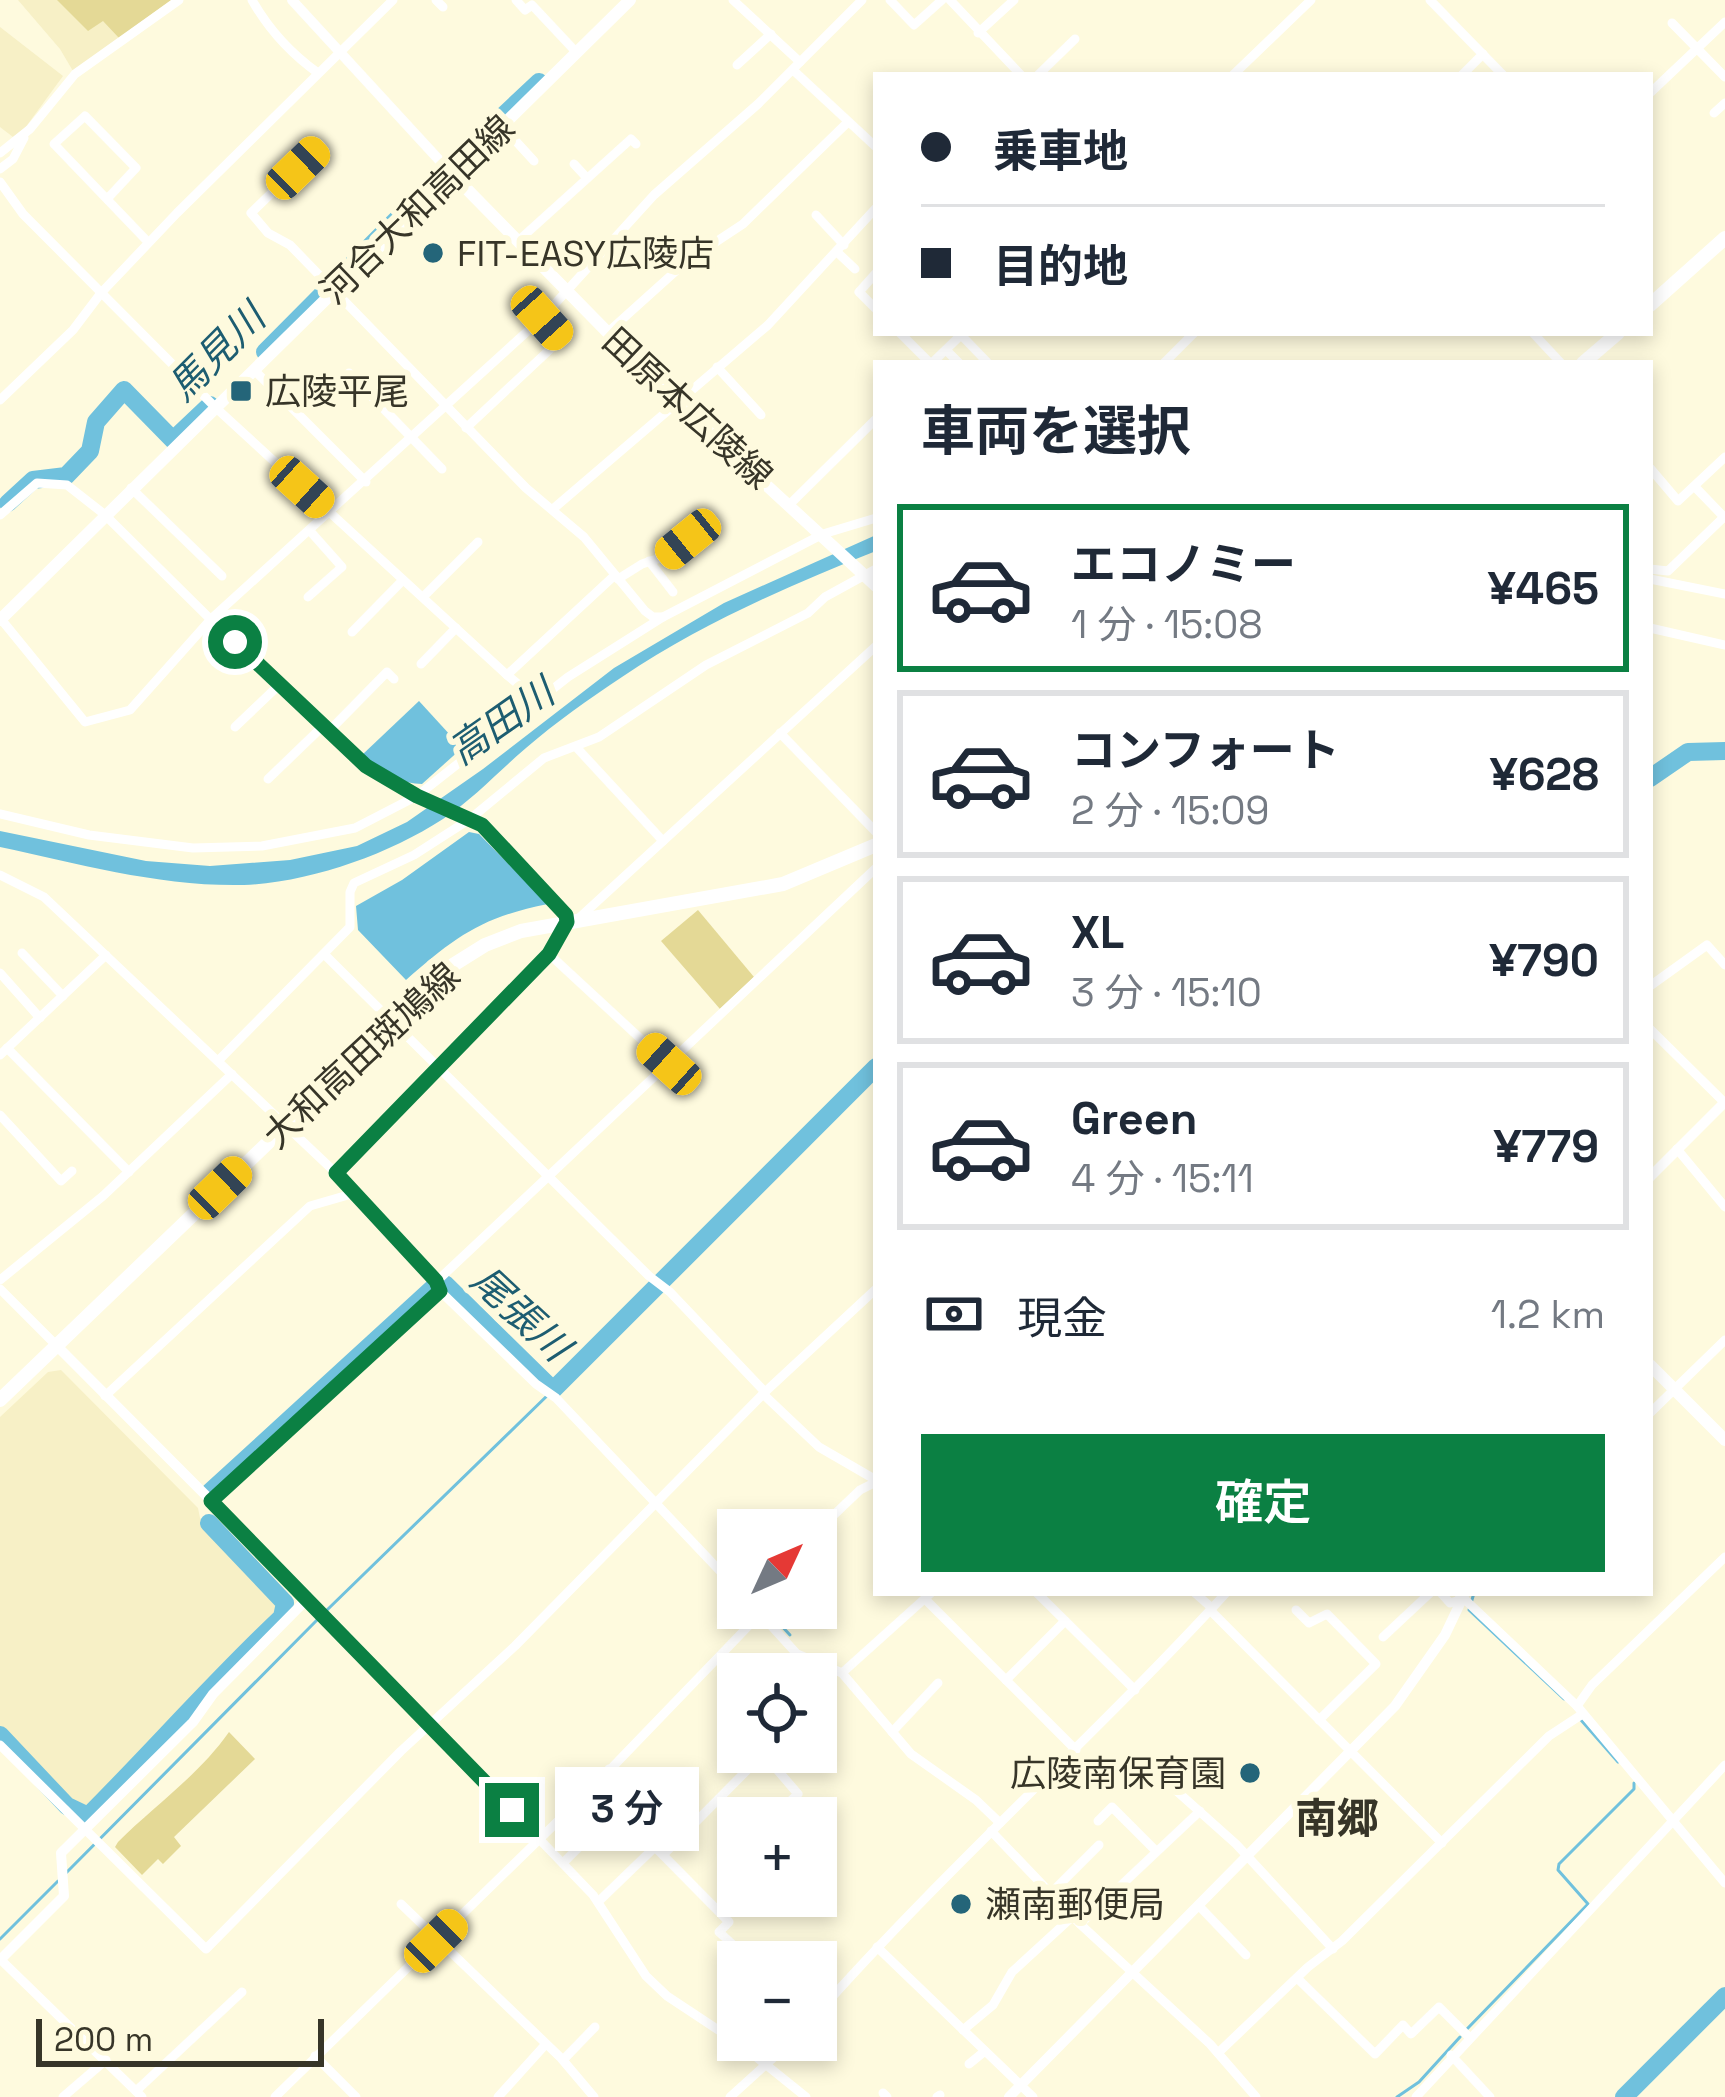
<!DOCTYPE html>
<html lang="ja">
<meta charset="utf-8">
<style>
body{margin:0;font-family:"Space Grotesk","Noto Sans JP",sans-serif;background:#f6f6f7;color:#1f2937;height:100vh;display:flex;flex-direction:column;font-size:45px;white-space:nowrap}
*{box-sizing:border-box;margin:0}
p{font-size:39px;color:#747a83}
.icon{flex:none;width:66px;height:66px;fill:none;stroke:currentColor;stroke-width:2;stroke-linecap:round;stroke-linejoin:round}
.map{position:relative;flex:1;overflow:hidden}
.details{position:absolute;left:873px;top:360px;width:780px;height:1236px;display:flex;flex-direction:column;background:#fff;border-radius:0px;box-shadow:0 6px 18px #0003}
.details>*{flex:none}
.hud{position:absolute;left:873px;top:72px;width:780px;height:264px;border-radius:0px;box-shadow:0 6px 18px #0003;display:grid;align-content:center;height:264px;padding:0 48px;background:#fff}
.needle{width:78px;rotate:46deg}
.tools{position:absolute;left:717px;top:1509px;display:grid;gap:24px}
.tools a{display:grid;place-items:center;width:120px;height:120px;border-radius:0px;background:#fff;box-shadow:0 6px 18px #0003;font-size:60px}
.scale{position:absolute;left:36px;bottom:30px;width:288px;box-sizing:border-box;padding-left:12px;border:6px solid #373528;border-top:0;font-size:33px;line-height:42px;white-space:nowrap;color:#373528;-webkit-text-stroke:9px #fefade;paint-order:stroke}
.end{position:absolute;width:54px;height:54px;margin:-27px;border:15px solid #0b8043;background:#fff;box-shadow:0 0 0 6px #fff}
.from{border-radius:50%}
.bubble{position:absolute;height:84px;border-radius:0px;background:#fff;box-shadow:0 6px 18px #0003;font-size:39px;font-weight:600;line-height:84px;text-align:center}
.car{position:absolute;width:36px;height:72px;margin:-36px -18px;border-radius:15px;box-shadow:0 0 9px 3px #0007;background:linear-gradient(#f5c518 24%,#345 0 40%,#f5c518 0 76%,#345 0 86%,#f5c518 0)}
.hud b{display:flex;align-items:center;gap:42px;height:114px;font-size:45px}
.hud b+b{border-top:3px solid #e0e1e3}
.hud i{width:30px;height:30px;background:#1f2937}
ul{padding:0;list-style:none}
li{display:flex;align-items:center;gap:36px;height:168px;margin:0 24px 18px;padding:0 24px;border:6px solid #e0e1e3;border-radius:0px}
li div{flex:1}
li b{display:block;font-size:45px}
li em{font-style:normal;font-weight:600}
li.selected{border-color:#0b8043}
li>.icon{width:108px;height:108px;stroke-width:1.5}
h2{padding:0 48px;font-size:54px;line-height:144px}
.pay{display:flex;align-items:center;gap:30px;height:132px;padding:0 48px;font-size:45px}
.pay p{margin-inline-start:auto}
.button{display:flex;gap:24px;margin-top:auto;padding:24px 48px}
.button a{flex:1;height:138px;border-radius:0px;background:#0b8043;color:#fff;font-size:48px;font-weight:600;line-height:138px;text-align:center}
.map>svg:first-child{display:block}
</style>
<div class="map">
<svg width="1725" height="2097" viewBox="0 0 1725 2097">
<rect width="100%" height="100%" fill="#fefade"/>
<g fill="#f7f0c6">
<polygon points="18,0 174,0 73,71 60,49"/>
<polygon points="0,27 63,76 25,128 13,137 0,127"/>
<polygon points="61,1370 198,1508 200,1518 282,1604 280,1616 209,1682 186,1715 88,1812 73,1806 0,1731 0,1417 48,1372"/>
</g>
<g fill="#e4d996">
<polygon points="57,0 171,0 119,38 103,21 88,31"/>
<polygon points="698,910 754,977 720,1009 661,941"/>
<path d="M229,1732l26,27 -81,78 7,9 -18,18 -5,-5 -16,16 -27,-28 3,-5c37,-37 81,-67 111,-110z"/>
</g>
<g fill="#70c1dd">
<path d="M876,535v16c-88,35 -175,73 -254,126 -33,22 -66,45 -96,71 -27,23 -54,52 -83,71 -56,36 -132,63 -199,66 -82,2 -165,-21 -244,-38v-16l146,30 64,5 80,-6 67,-14 50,-24 76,-53 131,-101 110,-65z"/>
<path d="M419,701l43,47 -40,36c-23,0 -44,-13 -60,-29z"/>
<path d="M469,832l10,2 69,70c-66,13 -93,33 -142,76l-48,-50 -2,-24 46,-26z"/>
</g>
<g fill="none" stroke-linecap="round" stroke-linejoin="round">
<g stroke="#70c1dd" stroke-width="3">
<polyline points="1474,1593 1469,1610 1564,1699"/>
<polyline points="765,1608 790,1635"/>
<polyline points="327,1610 553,1390"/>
<polyline points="1581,1720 1618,1762"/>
<polyline points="65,1874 320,1617"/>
<polyline points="0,1939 58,1881"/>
<polyline points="1467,2029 1588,1904 1558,1870 1559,1864 1634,1789 1634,1783"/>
<polyline points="1397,2097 1419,2082 1460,2037"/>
</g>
<g stroke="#70c1dd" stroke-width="18">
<polyline points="473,144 539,82"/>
<polyline points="265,352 432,184"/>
<polyline points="8,503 33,480 66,476 90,451 96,422 124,390 173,440 210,405"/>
<polyline points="1650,778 1688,752 1725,751"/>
<polyline points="210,1492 433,1288 445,1284 553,1390 876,1067"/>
<path d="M0,1735l67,71 21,10c66,-66 126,-135 194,-199l3,-14 -76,-80"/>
<polyline points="1624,2097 1725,1996"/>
</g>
<g stroke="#fff" stroke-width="9">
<path d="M252,0c17,30 38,53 66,73"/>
<polyline points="436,0 443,7"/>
<polyline points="516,0 525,10 532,5 577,53"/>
<polyline points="733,0 800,62"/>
<polyline points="890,0 914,25 942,0"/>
<polyline points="950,0 1021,75"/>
<polyline points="1430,0 1503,75"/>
<polyline points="1672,23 1725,77"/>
<polyline points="978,33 1014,0"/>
<polyline points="737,65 771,34"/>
<polyline points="793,70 876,147"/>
<polyline points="1038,75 1075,39"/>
<polyline points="1233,75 1311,0"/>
<polyline points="1462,75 1483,54"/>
<polyline points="1650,93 1725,22"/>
<polyline points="1714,113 1725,103"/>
<polyline points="502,126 534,161"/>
<polyline points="321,145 251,213 268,233 290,245 526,488 584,537 645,611 653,617 663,617"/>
<polyline points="0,153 30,129 75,74 179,0"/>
<polyline points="574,164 587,178"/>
<polyline points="0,169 13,159 24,138"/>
<polyline points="0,182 23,214 216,408 507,675 530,694 549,693"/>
<polyline points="107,199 136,168 85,116 54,144 148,242"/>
<polyline points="816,215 844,245"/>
<polyline points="518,241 631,139 636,144"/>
<polyline points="837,252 855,269"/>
<polyline points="876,273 859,292 876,309"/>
<polyline points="607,333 687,261 743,224 848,122"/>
<polyline points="900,333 930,363"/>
<polyline points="1533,333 1561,363"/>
<polyline points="961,335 988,363"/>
<polyline points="946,350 959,363"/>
<polyline points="932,363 963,333"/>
<polyline points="1164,363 1194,333"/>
<polyline points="717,367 761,415"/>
<polyline points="255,371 366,482"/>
<polyline points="349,373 442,469"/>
<polyline points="0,400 73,330 101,293 177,213 393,0"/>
<polyline points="466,428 561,339 542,318"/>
<polyline points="1650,468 1678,501 1725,457"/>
<polyline points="1695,487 1725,518"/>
<polyline points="131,488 222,576"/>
<polyline points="790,504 876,419"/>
<polyline points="553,509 768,325 876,208"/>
<polyline points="0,515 37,483 67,485 104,514 278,686 366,766 385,780 482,825 564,909 567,922 549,954 336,1173"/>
<polyline points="649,561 673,592"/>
<polyline points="1650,569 1668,571 1724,517"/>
<polyline points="618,579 642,564 669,555 708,524"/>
<polyline points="1650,579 1725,594"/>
<polyline points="308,597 342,567 310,531"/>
<polyline points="423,597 478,542"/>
<polyline points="1,619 85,722 130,710 212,618 542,318 654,195 758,104 862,0"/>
<polyline points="1650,628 1725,645"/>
<polyline points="352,632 403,580"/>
<polyline points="421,664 456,628"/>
<polyline points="507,675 615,575"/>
<polyline points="235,727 278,686"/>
<polyline points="328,732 387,672 394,679"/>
<polyline points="780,733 876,832"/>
<polyline points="577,748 663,841"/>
<polyline points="268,779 322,727"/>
<polyline points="0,814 89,835 193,848 262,846 355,828 417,796 568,677 663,617 823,534 876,518"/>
<polyline points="0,875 44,897 336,1173 437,1281 440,1291 536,1384 556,1398 738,1590"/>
<polyline points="579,918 876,646"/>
<polyline points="22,953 63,996"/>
<polyline points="324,954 649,1276 670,1292 765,1392"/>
<polyline points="549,954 669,1065"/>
<polyline points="0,973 40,1018"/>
<polyline points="1650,986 1707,945 1725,965"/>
<polyline points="1650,1029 1725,1103"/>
<polyline points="7,1048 129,1172"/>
<polyline points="0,1055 106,955"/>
<polyline points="218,1061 350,927 350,892 354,883 414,855 470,819 544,758 599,737 706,665 808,613 825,597 876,569"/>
<polyline points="0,1115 61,1181 72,1171"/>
<polyline points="1677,1149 1725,1207"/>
<polyline points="0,1280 103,1196 232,1074"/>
<polyline points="437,1281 876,868"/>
<polyline points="0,1289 56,1345"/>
<polyline points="763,1394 819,1447 876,1480"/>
<polyline points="105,1396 310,1206 355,1193"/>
<polyline points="1650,1413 1725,1340"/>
<polyline points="210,1501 440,1291"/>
<polyline points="816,1532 860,1490 876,1482"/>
<polyline points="1037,1593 1135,1690"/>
<polyline points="1195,1593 1212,1608"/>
<polyline points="1441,1593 1450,1603 1463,1599"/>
<polyline points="1458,1593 1577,1706 1725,1883"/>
<polyline points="308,1598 593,1895 646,1976 667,1996 744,2047 806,2097"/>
<polyline points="925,1599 1076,1750"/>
<polyline points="755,1608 797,1654 842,1673 911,1754 976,1800 1000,1823"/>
<polyline points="1210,1610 1442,1843"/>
<polyline points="1296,1610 1309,1623 1327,1614 1376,1664 1319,1720"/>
<polyline points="1383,1637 1430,1593"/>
<polyline points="842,1673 931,1593"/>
<polyline points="785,1674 797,1654"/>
<polyline points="1006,1680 1065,1621"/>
<polyline points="1577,1706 1592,1685 1725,1557"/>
<polyline points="738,1721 738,1724"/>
<polyline points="892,1732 938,1683"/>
<polyline points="0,1745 206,1949 401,1751 515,1646 765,1392 876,1289"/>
<polyline points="762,1752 798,1794 772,1818"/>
<polyline points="1143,1761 1236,1844 1333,1949"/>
<polyline points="609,1769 635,1795"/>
<polyline points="1098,1821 1112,1807 1156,1851"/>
<polyline points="991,1831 1080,1924 1210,2044 1256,2097"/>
<polyline points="735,1852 738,1850"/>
<polyline points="663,1855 764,1753"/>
<polyline points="563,1863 597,1829"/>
<polyline points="1050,1894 1099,1845"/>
<polyline points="789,1896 795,1902"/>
<polyline points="598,1902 655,1847 729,1922 719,1932 752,1962"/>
<polyline points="401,1904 561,2058 594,2097"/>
<polyline points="1199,1906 1246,1955"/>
<polyline points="1080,1924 1200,1811"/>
<polyline points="877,1947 1033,2097"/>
<polyline points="0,1959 142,2097"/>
<polyline points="1297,1978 1375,2054 1403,2025 1411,2034 1439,2007 1469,2037"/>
<path d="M816,2015c130,-147 277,-277 410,-422"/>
<polyline points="963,2030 993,2005 1012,1972 1072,1917"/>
<polyline points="1218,2053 1308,1967 1342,1941 1549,1736 1581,1715"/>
<polyline points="1451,2055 1490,2097"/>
<polyline points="315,2056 356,2097"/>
<polyline points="563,2060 595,2027"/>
<polyline points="969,2064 985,2051"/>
<polyline points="136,2091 242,1992"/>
<polyline points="883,2093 887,2097"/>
<polyline points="63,2097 106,2060"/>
<polyline points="275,2097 598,1782 760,1614"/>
<polyline points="498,2097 545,2045"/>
<polyline points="730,2097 793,2040"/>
<polyline points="937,2097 940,2095"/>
<polyline points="1416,2097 1725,1765"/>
</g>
<g stroke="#fff" stroke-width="10">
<polyline points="292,0 452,174"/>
<polyline points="1650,1177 1725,1102"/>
<polyline points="0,1960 64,1896 61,1853 193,1722 213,1694 308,1598 56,1345"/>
<polyline points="1009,2097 1395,1706 1445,1635 1465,1593"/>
</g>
<g stroke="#fff" stroke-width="12">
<polyline points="452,174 675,401 876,586"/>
<polyline points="0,620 630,0"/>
<polyline points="1650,1365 1725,1440"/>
</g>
<g stroke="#fff" stroke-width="14">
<polyline points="1650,305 1725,238"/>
<polyline points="1583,363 1618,333"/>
<polyline points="0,1400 453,965 485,945 521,931 783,884 876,845"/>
</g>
</g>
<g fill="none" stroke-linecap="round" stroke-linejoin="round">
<polyline stroke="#0b8043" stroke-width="15" points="235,642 366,766 417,796 482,825 566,915 567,922 549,954 336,1173 436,1281 440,1291 211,1501 512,1810"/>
</g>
<g fill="#246579" stroke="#fefade" stroke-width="4.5">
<circle cx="433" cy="253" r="12"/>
<rect x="229" y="379" width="24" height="24" rx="6"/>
<circle cx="1250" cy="1773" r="12"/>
<circle cx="961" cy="1904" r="12"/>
</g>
<g text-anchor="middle" stroke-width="12" stroke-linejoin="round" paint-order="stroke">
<g font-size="36" fill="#373528" stroke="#fefade">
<text transform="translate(417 209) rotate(-44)" y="13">河合大和高田線</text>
<text transform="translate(688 408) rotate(43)" y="13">田原本広陵線</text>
<text transform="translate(361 1055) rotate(-43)" y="13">大和高田斑鳩線</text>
</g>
<g font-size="36" fill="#373528" stroke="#fefade" text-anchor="start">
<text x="457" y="266">FIT-EASY広陵店</text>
<text x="265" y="404">広陵平尾</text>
<text x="1226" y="1786" text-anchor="end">広陵南保育園</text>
<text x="985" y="1917">瀬南郵便局</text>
</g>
<g font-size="39" font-style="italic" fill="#1d5d71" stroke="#fefade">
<text transform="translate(216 352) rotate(-45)" y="14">馬見川</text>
<text transform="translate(501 721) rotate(-35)" y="14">高田川</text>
<text transform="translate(521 1313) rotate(43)" y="14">尾張川</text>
</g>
<g font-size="42" font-weight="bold" fill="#373528" stroke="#fefade">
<text x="1337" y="1833">南郷</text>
</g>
</g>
</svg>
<div class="tools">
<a><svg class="needle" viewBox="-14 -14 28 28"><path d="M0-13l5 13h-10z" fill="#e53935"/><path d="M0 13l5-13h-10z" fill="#747a83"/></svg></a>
<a><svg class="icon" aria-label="locate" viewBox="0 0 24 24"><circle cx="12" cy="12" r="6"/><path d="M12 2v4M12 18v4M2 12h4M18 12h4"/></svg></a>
<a>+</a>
<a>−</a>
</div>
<div class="scale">200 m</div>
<i class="end from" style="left:235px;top:642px"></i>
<i class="end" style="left:512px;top:1810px"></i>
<div class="bubble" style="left:555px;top:1767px;width:144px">3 分</div>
<i class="car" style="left:298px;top:168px;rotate:46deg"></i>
<i class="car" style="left:542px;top:318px;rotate:138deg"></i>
<i class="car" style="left:302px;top:487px;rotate:132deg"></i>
<i class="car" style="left:688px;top:539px;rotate:231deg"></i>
<i class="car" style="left:669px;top:1064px;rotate:312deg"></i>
<i class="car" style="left:220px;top:1188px;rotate:46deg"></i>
<i class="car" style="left:436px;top:1941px;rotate:45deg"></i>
<div class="hud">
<b><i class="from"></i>乗車地</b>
<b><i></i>目的地</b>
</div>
<section class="details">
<h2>車両を選択</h2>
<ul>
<li class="selected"><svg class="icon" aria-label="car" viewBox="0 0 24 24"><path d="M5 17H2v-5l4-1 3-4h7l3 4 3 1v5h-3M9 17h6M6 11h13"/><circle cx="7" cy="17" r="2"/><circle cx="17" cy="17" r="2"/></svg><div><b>エコノミー</b><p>1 分 · 15:08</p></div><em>¥465</em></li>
<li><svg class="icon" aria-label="car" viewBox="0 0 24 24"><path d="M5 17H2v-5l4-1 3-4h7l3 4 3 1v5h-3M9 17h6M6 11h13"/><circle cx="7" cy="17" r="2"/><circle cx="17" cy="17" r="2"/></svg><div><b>コンフォート</b><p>2 分 · 15:09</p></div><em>¥628</em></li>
<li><svg class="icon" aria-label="car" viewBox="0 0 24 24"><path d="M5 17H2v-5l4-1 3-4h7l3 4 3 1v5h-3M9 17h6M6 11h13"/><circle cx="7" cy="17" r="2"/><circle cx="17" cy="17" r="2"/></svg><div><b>XL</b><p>3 分 · 15:10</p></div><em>¥790</em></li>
<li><svg class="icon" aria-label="car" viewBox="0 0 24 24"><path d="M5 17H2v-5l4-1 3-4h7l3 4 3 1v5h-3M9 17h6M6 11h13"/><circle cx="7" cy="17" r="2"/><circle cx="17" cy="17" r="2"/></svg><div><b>Green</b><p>4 分 · 15:11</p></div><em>¥779</em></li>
</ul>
<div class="pay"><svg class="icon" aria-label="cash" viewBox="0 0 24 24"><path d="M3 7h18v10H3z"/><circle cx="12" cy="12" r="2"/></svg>現金<p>1.2 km</p></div>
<div class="button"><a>確定</a></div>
</section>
</div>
